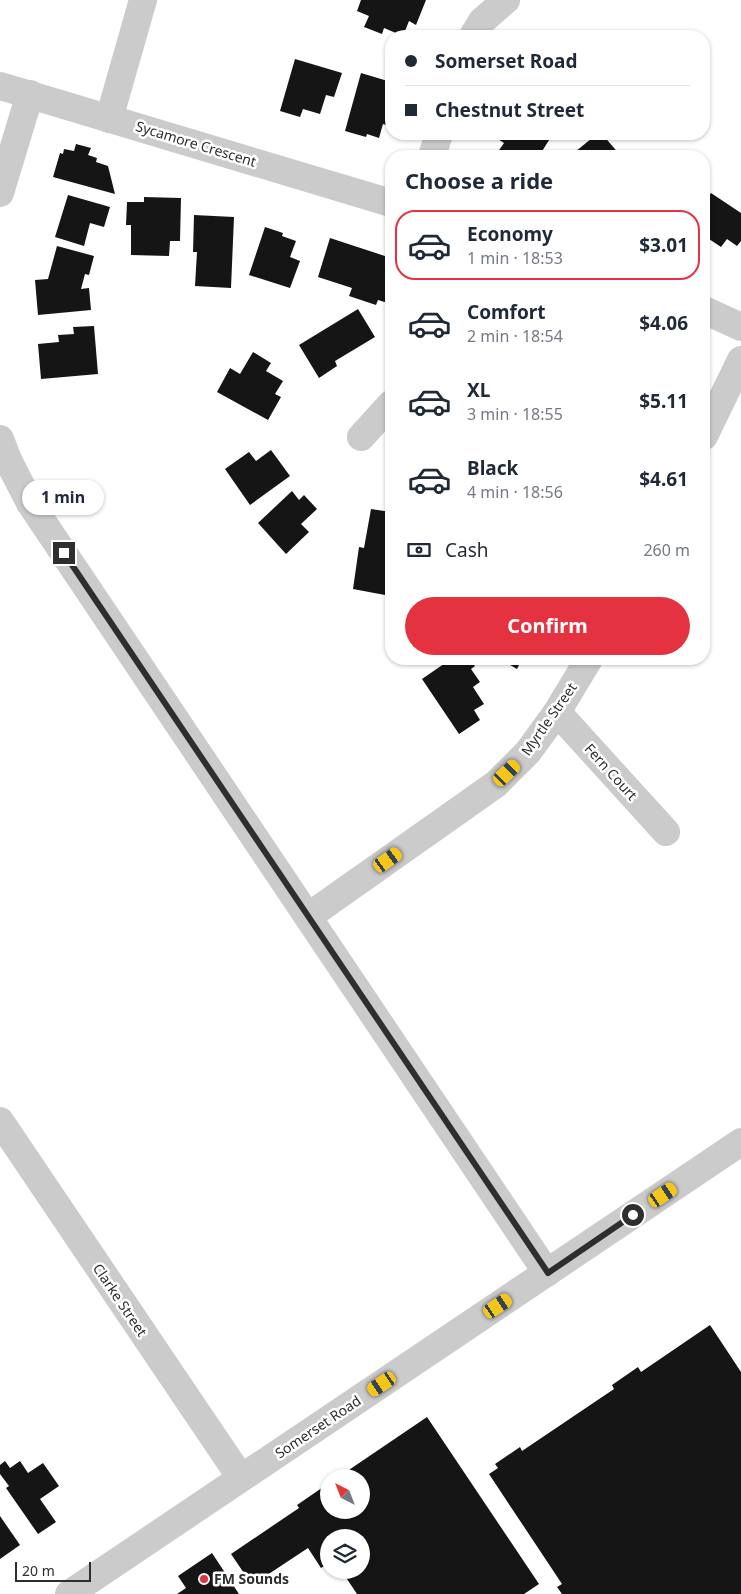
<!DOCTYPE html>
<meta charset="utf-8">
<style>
body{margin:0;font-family:"Noto Sans",sans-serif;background:#f2f2f3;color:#1f2937;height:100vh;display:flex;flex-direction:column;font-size:19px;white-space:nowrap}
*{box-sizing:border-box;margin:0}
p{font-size:16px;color:#747a83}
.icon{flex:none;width:28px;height:28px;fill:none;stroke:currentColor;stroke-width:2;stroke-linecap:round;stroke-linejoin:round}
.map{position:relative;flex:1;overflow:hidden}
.panel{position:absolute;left:385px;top:150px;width:325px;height:515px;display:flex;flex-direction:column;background:#fff;border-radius:20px;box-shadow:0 1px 4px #0004}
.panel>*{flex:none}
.banner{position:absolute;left:385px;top:30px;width:325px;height:110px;border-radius:20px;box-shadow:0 1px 4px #0004;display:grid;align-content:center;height:110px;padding:0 20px;background:#fff}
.needle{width:32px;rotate:318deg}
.buttons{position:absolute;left:320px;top:1469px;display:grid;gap:10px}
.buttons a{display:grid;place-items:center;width:50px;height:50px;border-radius:50%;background:#fff;box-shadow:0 1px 4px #0004;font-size:25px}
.scale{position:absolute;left:15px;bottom:12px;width:76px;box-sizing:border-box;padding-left:5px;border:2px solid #2e2e2e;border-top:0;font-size:14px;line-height:18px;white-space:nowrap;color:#2e2e2e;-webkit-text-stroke:4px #fff;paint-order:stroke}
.end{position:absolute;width:22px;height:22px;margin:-11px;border:6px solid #2e2e2e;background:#fff;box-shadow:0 0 0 2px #fff}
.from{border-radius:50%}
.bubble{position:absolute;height:35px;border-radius:18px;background:#fff;box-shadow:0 1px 4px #0004;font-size:16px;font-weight:700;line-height:35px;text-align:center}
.car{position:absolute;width:15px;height:30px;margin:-15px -8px;border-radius:6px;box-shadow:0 0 4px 1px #0007;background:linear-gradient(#f5c518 24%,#345 0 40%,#f5c518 0 76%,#345 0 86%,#f5c518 0)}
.banner b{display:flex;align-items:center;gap:18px;height:48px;font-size:19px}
.banner b+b{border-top:1px solid #e0e1e3}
.banner i{width:12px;height:12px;background:#1f2937}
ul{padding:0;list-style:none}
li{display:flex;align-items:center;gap:15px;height:70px;margin:0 10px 8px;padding:0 10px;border:2px solid transparent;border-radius:20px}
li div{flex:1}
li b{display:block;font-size:19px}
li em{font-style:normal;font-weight:700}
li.current{border-color:#e43240}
li>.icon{width:45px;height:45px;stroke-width:1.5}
h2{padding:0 20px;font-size:22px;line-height:60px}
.pay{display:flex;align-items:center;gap:12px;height:55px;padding:0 20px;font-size:19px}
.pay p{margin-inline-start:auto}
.button{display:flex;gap:10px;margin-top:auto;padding:10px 20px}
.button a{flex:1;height:58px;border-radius:30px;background:#e43240;color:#fff;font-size:20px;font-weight:700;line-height:58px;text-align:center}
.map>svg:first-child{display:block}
</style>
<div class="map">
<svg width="741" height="1594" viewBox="0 0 741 1594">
<rect width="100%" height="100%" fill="#fff"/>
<g fill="#151515">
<polygon points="361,0 426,0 416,25 409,21 403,36 384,28 382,34 364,27 369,16 357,11"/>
<polygon points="295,59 342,73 334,97 326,95 320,114 303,109 300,117 280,111"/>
<polygon points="361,73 391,82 391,120 389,126 383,124 379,138 367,134 366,137 345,131"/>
<polygon points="490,134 547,134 551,137 539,156 495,156 504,143"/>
<polygon points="597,134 602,134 621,156 570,156"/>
<polygon points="76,144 91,148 88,155 97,158 96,162 108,166 115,194 53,177 60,153 63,154 64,149 74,151"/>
<polygon points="711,193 741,213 741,241 737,246 727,239 721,247 709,239 704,248 704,204"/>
<polygon points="68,195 110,207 104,227 90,223 84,246 55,237"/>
<polygon points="144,197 181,198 180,241 170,241 169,256 131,255 131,225 126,225 127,202 144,202"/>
<polygon points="194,215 234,217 231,288 195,286 197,252 193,252"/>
<polygon points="265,227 283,233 282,236 296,241 290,257 300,261 290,288 249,275"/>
<polygon points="330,238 391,258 391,304 378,300 376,305 349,296 352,288 318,277"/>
<polygon points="57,246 94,256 89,275 85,274 81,289 89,288 91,310 38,315 35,280 48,279"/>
<polygon points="358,309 375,337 335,361 337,366 319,378 299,345"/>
<polygon points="94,326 98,374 41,379 38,344 59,342 58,335 74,334 73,327"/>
<polygon points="253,352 271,363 266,371 283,381 275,394 281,397 268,420 217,392 230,368 240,374"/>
<polygon points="271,450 290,476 250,505 225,469 249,452 256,461"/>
<polygon points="292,491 299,500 304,495 317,509 301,524 309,532 286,554 258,523"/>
<polygon points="371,509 391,512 391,568 389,568 385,595 353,589 359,547 364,548"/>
<polygon points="451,659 470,659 475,666 471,669 480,682 473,687 484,704 474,710 480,720 459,734 422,679"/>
<polygon points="500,659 522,659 517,669"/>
<polygon points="710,1325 741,1372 741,1594 562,1594 557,1587 562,1584 489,1474 498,1468 495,1464 520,1447 522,1451 614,1389 612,1385 638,1367 641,1372"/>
<polygon points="427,1417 539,1584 524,1594 357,1594 341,1570 361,1570 361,1538 329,1538 329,1563 321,1568 308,1548 252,1585 231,1554 299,1508 297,1505 329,1483 329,1510 361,1510 361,1478 337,1478"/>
<polygon points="5,1461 10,1468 20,1461 28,1473 43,1463 59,1486 40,1499 56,1522 38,1534 6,1488 9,1486 0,1474 0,1465"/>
<polygon points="0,1516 20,1545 0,1559"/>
<polygon points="212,1553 239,1594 177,1594 186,1588 178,1576"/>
</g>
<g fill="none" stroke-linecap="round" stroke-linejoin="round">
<g stroke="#cbcbcb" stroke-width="28">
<polyline points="473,36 482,21 506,0"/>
<polyline points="0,86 391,203"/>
<polyline points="109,119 143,0"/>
<polyline points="432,156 439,134"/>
<polyline points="0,193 30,94"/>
<polyline points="704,310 741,327"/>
<polyline points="704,436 741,360"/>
<polyline points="361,437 391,404"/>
<polyline points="0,439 9,462 30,503 547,1273"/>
<polyline points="557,712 666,832"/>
<polyline points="309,916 496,784 528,752 557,712 589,659"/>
<polyline points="0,1121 241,1478"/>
<polyline points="69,1594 741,1142"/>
</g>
</g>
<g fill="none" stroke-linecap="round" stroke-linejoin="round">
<polyline stroke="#2e2e2e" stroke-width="6" points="64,553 548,1273 633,1215"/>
</g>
<circle fill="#e43240" stroke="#fff" stroke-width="2" cx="204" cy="1579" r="5"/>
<g text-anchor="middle" stroke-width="5" stroke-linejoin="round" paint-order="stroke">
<g font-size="14" fill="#2e2e2e" stroke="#fff">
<text transform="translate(196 144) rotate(17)" y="5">Sycamore Crescent</text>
<text transform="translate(549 719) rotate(-55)" y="5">Myrtle Street</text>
<text transform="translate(611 772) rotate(48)" y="5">Fern Court</text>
<text transform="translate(120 1300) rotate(56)" y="5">Clarke Street</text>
<text transform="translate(318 1427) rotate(-34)" y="5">Somerset Road</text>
</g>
<g font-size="14" font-weight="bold" fill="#2e2e2e" stroke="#fff" text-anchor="start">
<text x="214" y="1584">FM Sounds</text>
</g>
</g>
</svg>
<div class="buttons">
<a><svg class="needle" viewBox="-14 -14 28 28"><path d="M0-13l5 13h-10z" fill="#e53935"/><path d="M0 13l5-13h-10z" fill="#747a83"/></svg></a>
<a><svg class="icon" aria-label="layers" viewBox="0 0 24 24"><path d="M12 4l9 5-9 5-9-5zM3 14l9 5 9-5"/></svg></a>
</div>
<div class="scale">20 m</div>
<i class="end from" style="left:633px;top:1215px"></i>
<i class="end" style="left:64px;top:553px"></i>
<div class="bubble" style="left:22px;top:480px;width:82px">1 min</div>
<i class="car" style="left:507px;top:773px;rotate:46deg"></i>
<i class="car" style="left:388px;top:860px;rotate:55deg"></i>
<i class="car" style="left:663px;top:1195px;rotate:56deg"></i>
<i class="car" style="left:498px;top:1306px;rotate:56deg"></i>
<i class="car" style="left:382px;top:1384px;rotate:236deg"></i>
<div class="banner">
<b><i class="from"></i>Somerset Road</b>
<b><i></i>Chestnut Street</b>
</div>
<section class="panel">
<h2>Choose a ride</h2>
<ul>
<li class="current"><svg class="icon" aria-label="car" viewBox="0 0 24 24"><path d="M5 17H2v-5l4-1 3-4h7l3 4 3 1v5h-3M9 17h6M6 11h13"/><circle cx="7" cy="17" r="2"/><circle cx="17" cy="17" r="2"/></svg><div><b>Economy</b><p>1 min · 18:53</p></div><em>$3.01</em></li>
<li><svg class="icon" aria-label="car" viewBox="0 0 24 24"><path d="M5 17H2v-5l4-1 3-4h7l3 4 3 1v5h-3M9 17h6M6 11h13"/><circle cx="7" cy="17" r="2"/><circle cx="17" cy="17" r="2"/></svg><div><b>Comfort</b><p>2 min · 18:54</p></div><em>$4.06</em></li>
<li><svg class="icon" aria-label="car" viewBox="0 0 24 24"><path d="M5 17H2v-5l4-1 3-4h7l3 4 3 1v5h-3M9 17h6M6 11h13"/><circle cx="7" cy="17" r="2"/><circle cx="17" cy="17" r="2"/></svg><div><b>XL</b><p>3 min · 18:55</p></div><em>$5.11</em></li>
<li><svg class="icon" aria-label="car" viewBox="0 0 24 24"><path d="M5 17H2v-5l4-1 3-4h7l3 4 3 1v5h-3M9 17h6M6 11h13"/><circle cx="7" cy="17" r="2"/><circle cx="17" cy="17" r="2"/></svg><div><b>Black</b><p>4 min · 18:56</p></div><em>$4.61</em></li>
</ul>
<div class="pay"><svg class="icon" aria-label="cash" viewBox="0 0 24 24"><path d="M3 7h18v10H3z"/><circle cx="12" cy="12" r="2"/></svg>Cash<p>260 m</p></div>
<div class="button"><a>Confirm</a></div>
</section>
</div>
